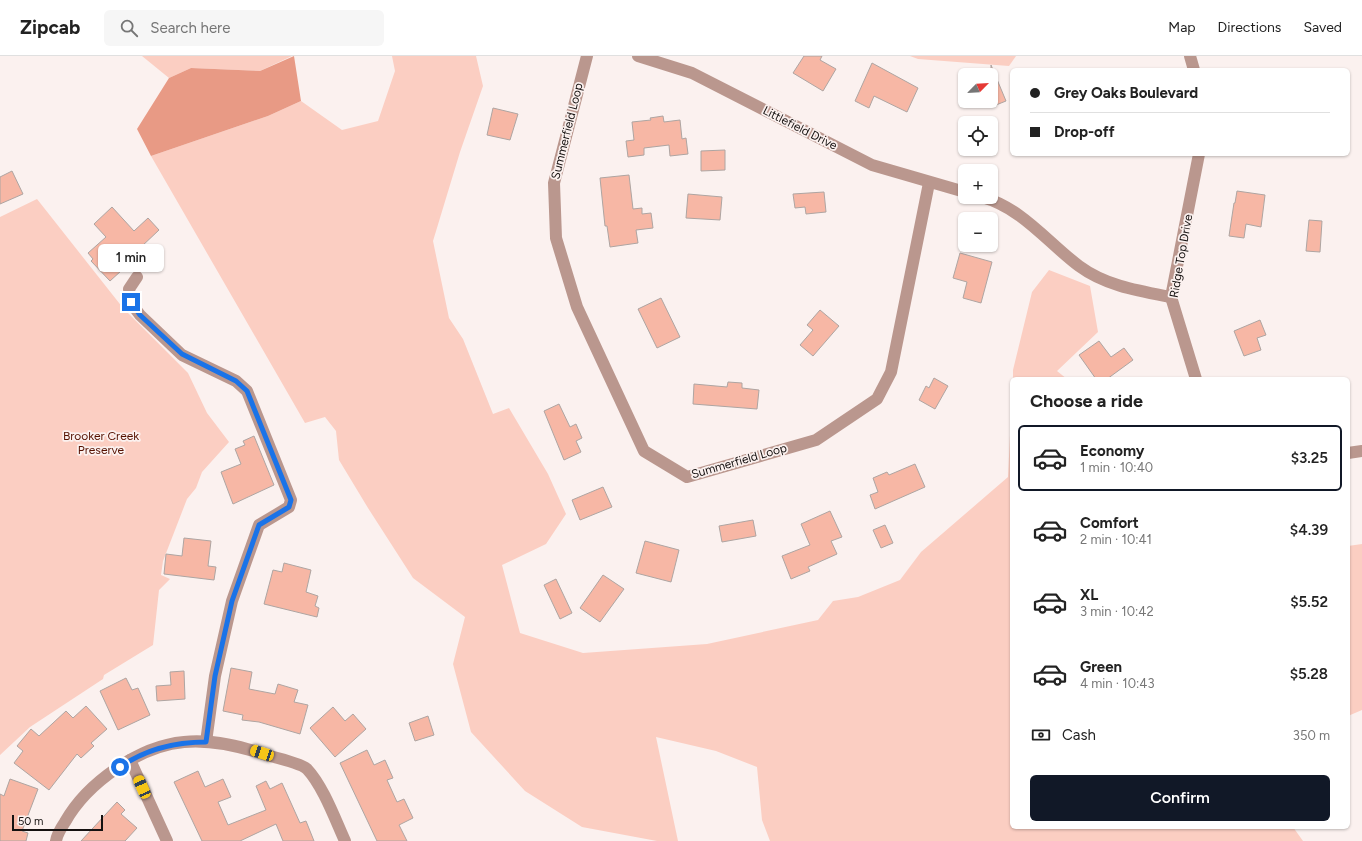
<!DOCTYPE html>
<meta charset="utf-8">
<style>
body{margin:0;font-family:Figtree,sans-serif;background:#f6f6f6;color:#222;height:100vh;display:flex;flex-direction:column;font-size:15px;white-space:nowrap}
*{box-sizing:border-box;margin:0}
p{font-size:13px;color:#767676}
.icon{flex:none;width:22px;height:22px;fill:none;stroke:currentColor;stroke-width:2;stroke-linecap:round;stroke-linejoin:round}
.map{position:relative;flex:1;overflow:hidden}
.drawer{position:absolute;left:1010px;top:321px;width:340px;height:452px;display:flex;flex-direction:column;background:#fff;border-radius:6px;box-shadow:0 1px 3px #0004}
.drawer>*{flex:none}
.hud{position:absolute;left:1010px;top:12px;width:340px;height:88px;border-radius:6px;box-shadow:0 1px 3px #0004;display:grid;align-content:center;height:88px;padding:0 20px;background:#fff}
.needle{width:26px;rotate:66deg}
.controls{position:absolute;left:958px;top:12px;display:grid;gap:8px}
.controls a{display:grid;place-items:center;width:40px;height:40px;border-radius:6px;background:#fff;box-shadow:0 1px 3px #0004;font-size:20px}
.scale{position:absolute;left:12px;bottom:10px;width:91px;box-sizing:border-box;padding-left:4px;border:2px solid #151110;border-top:0;font-size:11px;line-height:14px;white-space:nowrap;color:#151110;-webkit-text-stroke:3px #fbf1ef;paint-order:stroke}
.end{position:absolute;width:18px;height:18px;margin:-9px;border:5px solid #1a73e8;background:#fff;box-shadow:0 0 0 2px #fff}
.from{border-radius:50%}
.bubble{position:absolute;height:28px;border-radius:6px;background:#fff;box-shadow:0 1px 3px #0004;font-size:13px;font-weight:600;line-height:28px;text-align:center}
.car{position:absolute;width:12px;height:24px;margin:-12px -6px;border-radius:5px;box-shadow:0 0 3px 1px #0007;background:linear-gradient(#f5c518 24%,#345 0 40%,#f5c518 0 76%,#345 0 86%,#f5c518 0)}
.hud b{display:flex;align-items:center;gap:14px;height:38px;font-size:15px}
.hud b+b{border-top:1px solid #e0e0e0}
.hud i{width:10px;height:10px;background:#222}
ul{padding:0;list-style:none}
li{display:flex;align-items:center;gap:12px;height:66px;margin:0 8px 6px;padding:0 12px;border:2px solid transparent;border-radius:6px}
li div{flex:1}
li b{display:block;font-size:15px}
li em{font-style:normal;font-weight:600}
li.on{border-color:#111827}
li>.icon{width:36px;height:36px;stroke-width:1.5}
h2{padding:0 20px;font-size:18px;line-height:48px}
.pay{display:flex;align-items:center;gap:10px;height:44px;padding:0 20px;font-size:15px}
.pay p{margin-inline-start:auto}
.primary-button{display:flex;gap:8px;margin-top:auto;padding:8px 20px}
.primary-button a{flex:1;height:46px;border-radius:6px;background:#111827;color:#fff;font-size:16px;font-weight:600;line-height:46px;text-align:center}
header{display:flex;align-items:center;gap:24px;box-sizing:border-box;height:56px;padding:0 20px;background:#fff;border-bottom:1px solid #e0e0e0}
header strong{font-size:19px}
nav{display:flex;gap:22px;margin-inline-start:auto;font-size:14px}
.search{width:280px;height:36px;background:#f6f6f6;display:flex;align-items:center;gap:10px;box-sizing:border-box;padding:0 14px;border-radius:6px;color:#767676;font-size:15px}
.map>svg:first-child{display:block}
</style>
<header>
<strong>Zipcab</strong>
<div class="search"><svg class="icon" aria-label="search" viewBox="0 0 24 24"><circle cx="10" cy="10" r="6"/><path d="M15 15l6 6"/></svg>Search here</div>
<nav><a>Map</a><a>Directions</a><a>Saved</a></nav>
</header>
<div class="map">
<svg width="1362" height="785" viewBox="0 0 1362 785">
<rect width="100%" height="100%" fill="#fbf1ef"/>
<g fill="#fbcec2">
<polygon points="142,0 292,0 260,15 191,12 169,22"/>
<polygon points="392,0 476,0 483,30 460,96 433,185 449,262 463,283 493,358 509,352 548,418 566,458 546,488 502,509 520,577 583,597 707,588 818,564 833,545 858,541 900,524 921,496 1008,421 1012,337 1012,771 1293,771 1303,785 770,785 762,764 757,711 716,695 656,681 678,785 657,785 582,771 525,735 471,676 453,608 465,561 413,522 368,452 339,404 336,375 325,361 305,367 151,100 268,60 301,45 342,74 378,65 395,15"/>
<polygon points="910,0 1016,0 1009,10 918,3"/>
<polygon points="37,143 123,252 188,317 207,357 229,386 202,416 196,432 187,443 163,505 161,519 170,523 159,534 153,589 104,619 103,623 30,671 0,699 0,161"/>
<polygon points="1049,214 1090,230 1098,276 1057,315 1067,323 1013,323 1013,314 1032,236"/>
<polygon points="1362,488 1362,654 1348,660 1348,490"/>
</g>
<polygon fill="#e89a85" points="294,0 301,45 268,60 151,100 137,73 169,22 191,12 260,15"/>
<g fill="#f7b7a5" stroke="#aea5a2">
<polygon points="804,0 822,0 820,4 836,13 823,35 793,17"/>
<polygon points="872,7 918,32 907,56 874,40 869,52 855,45"/>
<polygon points="991,9 1006,45 991,51"/>
<polygon points="493,52 518,58 510,84 487,79"/>
<polygon points="663,60 664,66 680,64 682,83 686,82 688,98 670,100 669,89 644,92 644,99 628,101 626,85 634,84 632,66 651,64 650,62"/>
<polygon points="725,94 725,114 701,115 701,95"/>
<polygon points="12,115 23,138 0,148 0,121"/>
<polygon points="629,119 633,153 642,152 642,158 651,157 653,172 636,174 638,187 610,191 607,170 605,170 600,122"/>
<polygon points="1237,135 1265,139 1261,171 1246,168 1244,182 1229,180 1234,147 1235,147"/>
<polygon points="824,136 826,156 806,158 805,151 795,152 793,138"/>
<polygon points="688,138 722,141 720,164 686,162"/>
<polygon points="112,151 134,175 148,162 159,174 141,191 149,200 139,210 133,204 110,225 91,205 93,203 88,197 106,181 94,168"/>
<polygon points="1309,164 1322,165 1320,196 1306,195"/>
<polygon points="960,197 992,206 981,247 963,242 967,226 953,222"/>
<polygon points="661,242 680,281 657,292 638,253"/>
<polygon points="820,254 839,270 813,300 800,289 813,274 807,269"/>
<polygon points="1260,264 1266,279 1257,282 1261,294 1244,300 1234,275"/>
<polygon points="1099,285 1111,301 1124,292 1133,304 1107,323 1096,323 1079,299"/>
<polygon points="934,322 948,330 935,353 919,344 926,330 929,332"/>
<polygon points="728,326 742,327 742,332 759,334 757,353 693,348 694,328 727,331"/>
<polygon points="559,348 570,371 576,368 582,382 576,385 581,396 564,404 544,355"/>
<polygon points="254,380 274,429 233,448 221,416 241,408 235,393 245,389 243,385"/>
<polygon points="915,408 925,431 875,453 870,439 878,436 873,422 887,416 889,419"/>
<polygon points="603,431 612,451 580,464 572,444"/>
<polygon points="830,455 842,481 831,485 837,498 808,511 810,515 791,523 782,500 810,489 801,468"/>
<polygon points="753,464 756,480 722,486 719,470"/>
<polygon points="885,469 893,487 881,492 873,474"/>
<polygon points="184,482 211,485 208,510 216,511 214,524 164,518 166,498 182,500"/>
<polygon points="645,485 679,494 671,526 636,517"/>
<polygon points="284,507 311,514 306,536 318,540 315,550 319,552 317,561 264,548 273,514 282,516"/>
<polygon points="603,519 624,533 600,566 580,552"/>
<polygon points="556,523 572,557 560,563 544,529"/>
<polygon points="231,612 252,616 249,633 275,638 278,628 298,634 294,646 308,649 300,678 259,666 242,664 243,659 223,655"/>
<polygon points="184,615 185,643 157,645 156,630 171,629 170,616"/>
<polygon points="126,622 132,634 138,632 150,659 118,674 100,635"/>
<polygon points="86,650 107,673 91,687 94,690 81,702 77,698 49,734 14,707 23,695 17,690 31,673 39,680 66,655 73,662"/>
<polygon points="333,651 345,665 353,658 366,673 335,701 310,672"/>
<polygon points="428,660 434,679 415,685 409,667"/>
<polygon points="367,694 374,709 385,704 393,722 387,724 397,746 404,743 413,762 399,769 407,785 377,785 340,707"/>
<polygon points="198,715 205,731 223,723 231,741 218,746 228,769 266,754 256,730 266,725 270,733 282,727 300,767 306,765 314,785 283,785 276,768 240,785 202,785 174,726"/>
<polygon points="10,723 38,733 22,775 28,777 26,785 0,785 0,738 4,740"/>
<polygon points="117,746 125,754 121,758 137,772 125,785 81,785"/>
</g>
<g fill="none" stroke-linecap="round" stroke-linejoin="round">
<g stroke="#ba978e" stroke-width="12">
<polyline points="587,0 554,127 556,182 577,251 644,395 687,421 816,384 877,343 891,316 929,127"/>
<polyline points="638,0 692,17 872,109 965,136"/>
<polyline points="1190,0 1194,14"/>
<path d="M982,141c40,11 65,45 97,69 27,20 60,25 92,31"/>
<polyline points="137,221 129,233 131,247 140,259 182,299 236,325 247,335 291,444 289,451 259,469 232,545 215,620 206,686"/>
<polyline points="1196,323 1171,241 1199,98"/>
<polyline points="1348,397 1362,395"/>
<polyline points="130,704 167,785"/>
<path d="M56,785c1,-7 5,-13 9,-19 22,-39 74,-76 119,-80 29,-3 59,5 86,14 8,2 32,8 37,13 16,17 28,50 38,72"/>
</g>
</g>
<g fill="none" stroke-linecap="round" stroke-linejoin="round">
<path stroke="#1a73e8" stroke-width="5" d="M120,711c26,-18 55,-25 86,-25l9,-66 17,-75 27,-76 30,-18 2,-7 -44,-109 -11,-10 -54,-27 -42,-39 -9,-13"/>
</g>
<g text-anchor="middle" stroke-width="3.5" stroke-linejoin="round" paint-order="stroke">
<g font-size="12" fill="#151110" stroke="#fbf1ef">
<text transform="translate(800 72) rotate(27)" y="4">Littlefield Drive</text>
<text transform="translate(567 75) rotate(-76)" y="4">Summerfield Loop</text>
<text transform="translate(1181 200) rotate(-80)" y="4">Ridge Top Drive</text>
<text transform="translate(739 405) rotate(-16)" y="4">Summerfield Loop</text>
</g>
<g font-size="12" fill="#510" stroke="#fbf1ef">
<text x="101" y="384">Brooker Creek<tspan x="101" dy="14">Preserve</tspan></text>
</g>
</g>
</svg>
<div class="controls">
<a><svg class="needle" viewBox="-14 -14 28 28"><path d="M0-13l5 13h-10z" fill="#e53935"/><path d="M0 13l5-13h-10z" fill="#767676"/></svg></a>
<a><svg class="icon" aria-label="locate" viewBox="0 0 24 24"><circle cx="12" cy="12" r="6"/><path d="M12 2v4M12 18v4M2 12h4M18 12h4"/></svg></a>
<a>+</a>
<a>−</a>
</div>
<div class="scale">50 m</div>
<i class="end from" style="left:120px;top:711px"></i>
<i class="end" style="left:131px;top:246px"></i>
<div class="bubble" style="left:98px;top:188px;width:66px">1 min</div>
<i class="car" style="left:262px;top:697px;rotate:288deg"></i>
<i class="car" style="left:142px;top:731px;rotate:336deg"></i>
<div class="hud">
<b><i class="from"></i>Grey Oaks Boulevard</b>
<b><i></i>Drop-off</b>
</div>
<section class="drawer">
<h2>Choose a ride</h2>
<ul>
<li class="on"><svg class="icon" aria-label="car" viewBox="0 0 24 24"><path d="M5 17H2v-5l4-1 3-4h7l3 4 3 1v5h-3M9 17h6M6 11h13"/><circle cx="7" cy="17" r="2"/><circle cx="17" cy="17" r="2"/></svg><div><b>Economy</b><p>1 min · 10:40</p></div><em>$3.25</em></li>
<li><svg class="icon" aria-label="car" viewBox="0 0 24 24"><path d="M5 17H2v-5l4-1 3-4h7l3 4 3 1v5h-3M9 17h6M6 11h13"/><circle cx="7" cy="17" r="2"/><circle cx="17" cy="17" r="2"/></svg><div><b>Comfort</b><p>2 min · 10:41</p></div><em>$4.39</em></li>
<li><svg class="icon" aria-label="car" viewBox="0 0 24 24"><path d="M5 17H2v-5l4-1 3-4h7l3 4 3 1v5h-3M9 17h6M6 11h13"/><circle cx="7" cy="17" r="2"/><circle cx="17" cy="17" r="2"/></svg><div><b>XL</b><p>3 min · 10:42</p></div><em>$5.52</em></li>
<li><svg class="icon" aria-label="car" viewBox="0 0 24 24"><path d="M5 17H2v-5l4-1 3-4h7l3 4 3 1v5h-3M9 17h6M6 11h13"/><circle cx="7" cy="17" r="2"/><circle cx="17" cy="17" r="2"/></svg><div><b>Green</b><p>4 min · 10:43</p></div><em>$5.28</em></li>
</ul>
<div class="pay"><svg class="icon" aria-label="cash" viewBox="0 0 24 24"><path d="M3 7h18v10H3z"/><circle cx="12" cy="12" r="2"/></svg>Cash<p>350 m</p></div>
<div class="primary-button"><a>Confirm</a></div>
</section>
</div>
